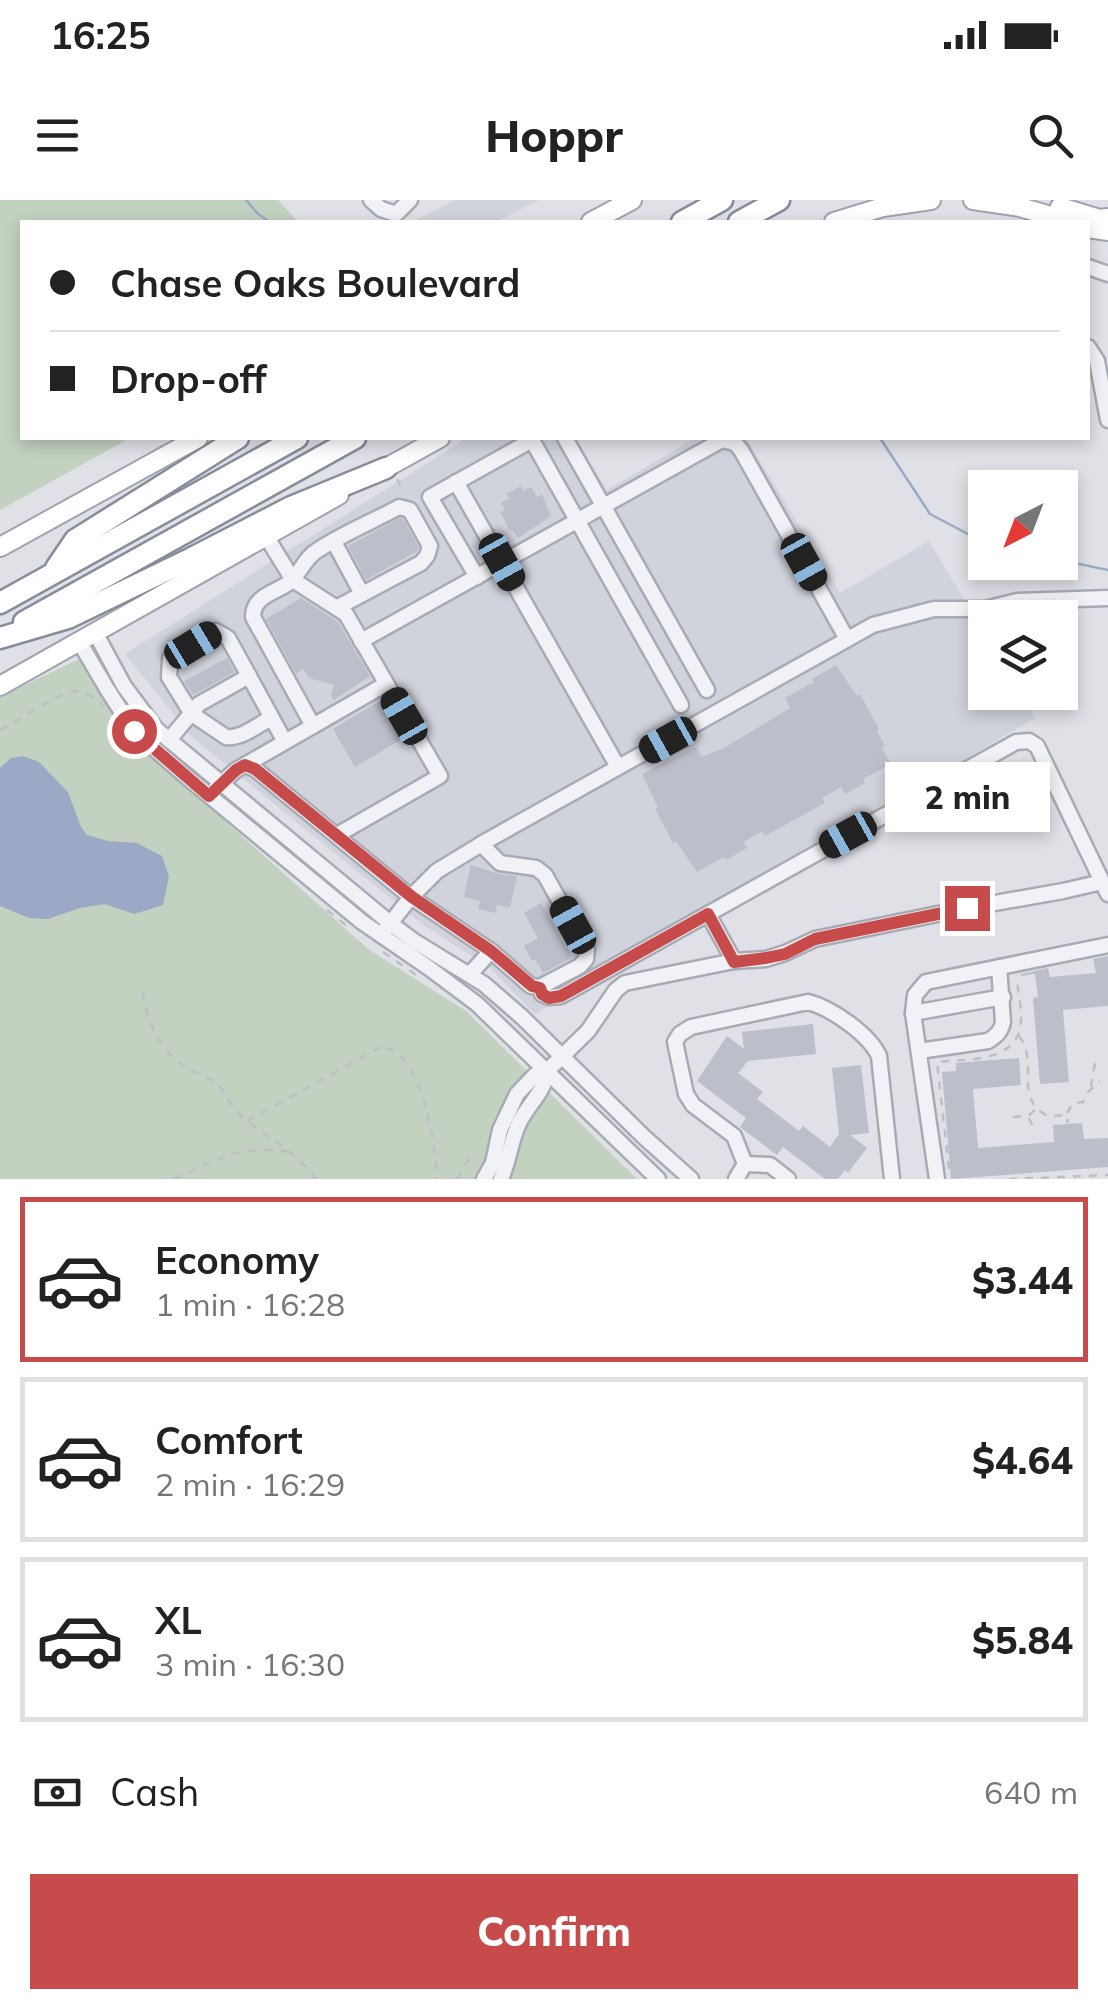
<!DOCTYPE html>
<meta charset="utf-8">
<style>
body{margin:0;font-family:Mulish,sans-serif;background:#f6f6f6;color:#222;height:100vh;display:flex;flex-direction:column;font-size:38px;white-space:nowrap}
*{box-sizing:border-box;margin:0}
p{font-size:32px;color:#767676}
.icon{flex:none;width:55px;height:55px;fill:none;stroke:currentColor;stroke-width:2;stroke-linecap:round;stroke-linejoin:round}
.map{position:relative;height:979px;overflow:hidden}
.panel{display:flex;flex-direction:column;background:#fff;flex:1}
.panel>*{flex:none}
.banner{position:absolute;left:20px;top:20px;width:1070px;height:220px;border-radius:0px;box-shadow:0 5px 15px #0003;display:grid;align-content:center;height:220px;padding:0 30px;background:#fff}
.needle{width:65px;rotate:222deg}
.buttons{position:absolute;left:968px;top:270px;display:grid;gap:20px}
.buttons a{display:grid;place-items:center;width:110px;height:110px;border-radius:0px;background:#fff;box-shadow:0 5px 15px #0003;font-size:50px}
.end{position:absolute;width:45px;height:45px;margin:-22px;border:12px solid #c64b4a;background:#fff;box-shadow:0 0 0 5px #fff}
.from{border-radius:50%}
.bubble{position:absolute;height:70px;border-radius:0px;background:#fff;box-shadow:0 5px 15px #0003;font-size:32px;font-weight:800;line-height:70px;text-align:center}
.car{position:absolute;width:30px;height:60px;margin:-30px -15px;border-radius:12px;box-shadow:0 0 8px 2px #0007;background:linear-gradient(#222 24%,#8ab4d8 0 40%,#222 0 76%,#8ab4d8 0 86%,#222 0)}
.banner b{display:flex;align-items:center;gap:35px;height:95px;font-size:38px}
.banner b+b{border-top:2px solid #e0e0e0}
.banner i{width:25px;height:25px;background:#222}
ul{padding:18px 0 0;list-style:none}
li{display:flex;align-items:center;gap:30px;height:165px;margin:0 20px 15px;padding:0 10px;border:5px solid #e0e0e0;border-radius:0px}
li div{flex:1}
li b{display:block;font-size:38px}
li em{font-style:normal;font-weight:800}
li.selected{border-color:#c64b4a}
li>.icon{width:90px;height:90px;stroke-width:1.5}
.pay{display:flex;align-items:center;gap:25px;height:110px;padding:0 30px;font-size:38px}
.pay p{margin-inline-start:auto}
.action{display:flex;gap:20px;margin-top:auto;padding:20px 30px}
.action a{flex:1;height:115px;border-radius:0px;background:#c64b4a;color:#fff;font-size:40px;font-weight:800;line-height:115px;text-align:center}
.status{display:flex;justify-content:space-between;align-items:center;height:70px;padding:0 50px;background:#fff;direction:ltr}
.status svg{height:28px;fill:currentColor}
header{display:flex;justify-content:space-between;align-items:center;height:130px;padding:0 30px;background:#fff;font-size:45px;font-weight:800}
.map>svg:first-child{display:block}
</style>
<div class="status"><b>16:25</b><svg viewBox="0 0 49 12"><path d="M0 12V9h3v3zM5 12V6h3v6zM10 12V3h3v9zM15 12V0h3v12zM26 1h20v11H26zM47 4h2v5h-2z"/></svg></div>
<header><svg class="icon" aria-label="menu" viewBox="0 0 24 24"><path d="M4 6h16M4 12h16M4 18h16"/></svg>Hoppr<svg class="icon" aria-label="search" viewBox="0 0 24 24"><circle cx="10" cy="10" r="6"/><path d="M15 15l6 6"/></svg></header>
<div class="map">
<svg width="1108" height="979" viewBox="0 0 1108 979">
<rect width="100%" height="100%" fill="#dfe1e7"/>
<g fill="#d1d3dc">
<polygon points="455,0 539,0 496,22 412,22"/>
<polygon points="467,238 575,238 607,290 695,238 746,238 840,393 929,341 985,434 985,492 1020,493 1035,518 535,814 490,768 422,724 193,538 125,454"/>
</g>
<g fill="#c2d1c0">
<polygon points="0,0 278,0 298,22 22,22 22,238 130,238 0,310"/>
<polygon points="81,458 129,535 368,749 466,811 637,979 0,979 0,497"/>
</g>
<polygon fill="#9ba9c6" points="23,556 39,562 68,592 81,627 87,635 108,641 137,643 162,656 169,676 163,705 134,714 105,704 80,708 48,719 29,718 0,706 0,568 11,558"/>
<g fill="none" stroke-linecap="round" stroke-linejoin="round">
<g stroke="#9ba9c6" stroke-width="2.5">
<polyline points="246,0 258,14 270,22"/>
<polyline points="880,238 930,314 985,343"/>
<polyline points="1060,360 1108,370"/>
</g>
</g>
<g fill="#bcbfca">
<polygon points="521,286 523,291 531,287 537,297 542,294 551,316 518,338 513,330 510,331 500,312 505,310 501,303 509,299 506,294"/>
<polygon points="400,318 403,319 419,347 417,351 366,380 348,346"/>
<polygon points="301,398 338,422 370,476 334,500 331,496 334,485 309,478 303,469 296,474 266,419"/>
<polygon points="227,458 235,472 193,495 184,481"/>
<polygon points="836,465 857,496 860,494 879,529 877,531 885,546 882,548 891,564 863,579 865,583 845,594 841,587 822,598 825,603 765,636 762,631 744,642 747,648 726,660 724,657 697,672 676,641 673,643 655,609 658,608 642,574 696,547 702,557 724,548 790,508 785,498 814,482 812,479"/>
<polygon points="383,499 405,537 355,567 333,529"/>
<polygon points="471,665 499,674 517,676 510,708 497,705 496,713 478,709 480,701 464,697"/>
<polygon points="541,703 572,758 543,773 535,759 532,761 524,746 538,738 524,713"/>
<polygon points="1108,756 1108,806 1063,810 1069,882 1040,884 1033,798 1038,797 1035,774 1021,776 1021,774 1048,768 1050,777 1096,773 1093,759"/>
<polygon points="813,824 816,854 748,861 738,873 763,892 757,899 799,931 803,926 830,947 839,934 832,868 861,865 869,933 850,935 867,948 848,973 845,970 838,979 825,979 783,947 777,955 740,927 746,918 697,881 727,836 744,849 742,832"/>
<polygon points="1019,858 1021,885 973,889 978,948 1054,942 1053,925 1082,923 1084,939 1108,938 1108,967 951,979 942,872 956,871 956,863"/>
</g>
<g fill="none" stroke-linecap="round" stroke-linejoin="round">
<defs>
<g id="minor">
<polyline points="371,0 381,9 396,14 410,0"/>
<polyline points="1088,67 1108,74"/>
<polyline points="1088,147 1097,161 1108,220"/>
<polyline points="565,238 707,490"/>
<polyline points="456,282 618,567"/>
<polyline points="266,336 293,380 346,414 440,576 337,635"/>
<polyline points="334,342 362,394"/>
<polyline points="477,377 430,297 532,240 681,505"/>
<polyline points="96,434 124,486 156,529 390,723 414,741 484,784 522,817 644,937 691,979"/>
<polyline points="361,441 722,240 735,243 741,250 847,439"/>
<polyline points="80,443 107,489 134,531 188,578 362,722 429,768 477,804 658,979"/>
<path d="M249,476l-21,-38 -12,-7 -46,28 -1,18 23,37 34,23c15,2 32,-12 45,-19"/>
<path d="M313,526l-60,-109c0,-22 23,-24 37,-35 10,-9 14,-22 25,-30 26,-18 57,-30 84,-45l11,3 20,36 -3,10 -6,7 -83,44"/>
<polyline points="169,540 199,504 249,476 285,542"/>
<polyline points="245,565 386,484"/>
<polyline points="216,588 236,570 245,565 255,569 411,697 491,751 531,786 540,787 580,766 586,759 587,750 545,675 536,668 500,663 481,644"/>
<polyline points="381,735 411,697 437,671 488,640 873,425 934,409 985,409 1017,401 1108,398"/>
<polyline points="734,761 766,759 785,753 815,739 967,708 1063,691 1102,682"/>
<polyline points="470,774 491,751"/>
<polyline points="540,787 542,794 549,797 561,796 1016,542 1029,541 1037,546 1108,694"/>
<polyline points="913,813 1003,797"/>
<path d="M919,851l69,-10c8,-5 13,-9 15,-19l-4,-55"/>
<path d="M745,964l-11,-28 -41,-31 -7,-11 -11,-52 5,-8 11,-7 117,-25c23,6 61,32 71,54l13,123"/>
<polyline points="484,979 493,963 500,930 517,894 535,875 547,871 588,831 616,790 625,783 734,761 708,714"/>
<path d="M501,979c8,-18 10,-39 18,-56 10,-20 25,-30 28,-52"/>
<polyline points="736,979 745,964 770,965 788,979"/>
<polyline points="937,979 913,813 915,795 926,782 1108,745"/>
</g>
<g id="major">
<polyline points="973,0 1020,7 1071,22"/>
<polyline points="1060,7 1100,19 1108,18"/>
<polyline points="591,22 632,0"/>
<polyline points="834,22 883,7 931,0"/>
<polyline points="1088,28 1108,31"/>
<polyline points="375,274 440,238"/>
<polyline points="0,347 198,238"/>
<polyline points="0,486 339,295"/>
</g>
<g id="highway">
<polyline points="682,22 722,0"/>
<polyline points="739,22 779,0"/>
<polyline points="56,368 75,340 238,238"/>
<polyline points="0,403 297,238"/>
<polyline points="24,422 355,238"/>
<polyline points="0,438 68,418 190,359 291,307 386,268"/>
</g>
</defs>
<use href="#minor" stroke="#a8abb4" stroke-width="19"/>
<use href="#major" stroke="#9fa3b2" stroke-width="22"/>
<use href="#highway" stroke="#878c9d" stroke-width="25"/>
<g stroke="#bdbfc6" stroke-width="2.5" stroke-dasharray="8 8" stroke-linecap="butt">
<polyline points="397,279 404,294"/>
<path d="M0,530c16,-8 60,-38 75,-39 12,0 21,9 29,16"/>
<polyline points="327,710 348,727"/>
<polyline points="383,752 422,779"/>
<path d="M143,792c3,29 18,62 46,77 9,5 18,7 27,14 10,9 14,22 23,31 25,23 58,37 77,65"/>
<path d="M1019,836c21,27 -7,62 29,80l18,-1 2,8"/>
<polyline points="1091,887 1095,863"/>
<polyline points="1067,913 1073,903 1083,902 1088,892 1100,881"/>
<polyline points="1013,917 1028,916 1035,910"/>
<polyline points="1029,918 1033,927"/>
<path d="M247,921l136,-75c4,2 12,5 15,8 26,22 39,92 38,125"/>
<path d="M949,969l-12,-107c27,-3 75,1 83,-33 3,-14 -1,-32 -3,-47h-5"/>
<path d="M174,979c42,-19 67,-35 115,-27"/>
<polyline points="457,979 470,957"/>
<polyline points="1009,979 1108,975"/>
</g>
<use href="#minor" stroke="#f1f2f6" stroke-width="14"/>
<use href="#major" stroke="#fff" stroke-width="18"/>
<use href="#highway" stroke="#fff" stroke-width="20"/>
</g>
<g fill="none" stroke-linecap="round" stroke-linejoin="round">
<polyline stroke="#c64b4a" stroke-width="12" points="134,531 209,596 236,570 245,565 255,569 412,697 491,751 532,786 540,788 542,794 549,798 561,796 708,714 734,762 766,758 785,754 815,739 967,708"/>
</g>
</svg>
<div class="buttons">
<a><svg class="needle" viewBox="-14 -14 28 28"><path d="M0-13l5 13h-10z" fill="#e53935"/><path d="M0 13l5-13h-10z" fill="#767676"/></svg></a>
<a><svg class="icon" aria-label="layers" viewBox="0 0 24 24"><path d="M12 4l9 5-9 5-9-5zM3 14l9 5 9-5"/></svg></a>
</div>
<i class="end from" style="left:134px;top:531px"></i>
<i class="end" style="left:967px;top:708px"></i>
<div class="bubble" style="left:885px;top:562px;width:165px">2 min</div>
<i class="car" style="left:502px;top:362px;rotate:151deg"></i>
<i class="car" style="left:804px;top:362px;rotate:151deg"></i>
<i class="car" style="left:193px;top:445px;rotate:59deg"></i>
<i class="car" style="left:404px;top:516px;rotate:330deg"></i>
<i class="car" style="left:668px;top:540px;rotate:241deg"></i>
<i class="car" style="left:848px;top:635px;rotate:241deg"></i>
<i class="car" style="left:573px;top:725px;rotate:331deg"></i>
<div class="banner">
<b><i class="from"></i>Chase Oaks Boulevard</b>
<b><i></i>Drop-off</b>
</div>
</div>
<section class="panel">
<ul>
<li class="selected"><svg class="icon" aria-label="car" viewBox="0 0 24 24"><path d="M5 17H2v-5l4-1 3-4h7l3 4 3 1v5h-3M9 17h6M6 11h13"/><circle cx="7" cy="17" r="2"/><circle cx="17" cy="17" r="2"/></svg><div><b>Economy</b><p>1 min · 16:28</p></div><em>$3.44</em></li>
<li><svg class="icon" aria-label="car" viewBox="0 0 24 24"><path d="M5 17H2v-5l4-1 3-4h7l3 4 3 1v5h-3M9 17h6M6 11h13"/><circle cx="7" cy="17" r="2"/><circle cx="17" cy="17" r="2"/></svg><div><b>Comfort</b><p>2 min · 16:29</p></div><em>$4.64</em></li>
<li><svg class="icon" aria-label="car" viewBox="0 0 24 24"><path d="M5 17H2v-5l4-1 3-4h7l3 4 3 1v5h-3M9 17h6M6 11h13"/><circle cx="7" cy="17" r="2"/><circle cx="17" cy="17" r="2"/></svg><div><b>XL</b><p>3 min · 16:30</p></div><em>$5.84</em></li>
</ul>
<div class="pay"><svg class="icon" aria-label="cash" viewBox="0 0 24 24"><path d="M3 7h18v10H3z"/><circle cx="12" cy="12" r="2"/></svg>Cash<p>640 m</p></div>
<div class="action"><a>Confirm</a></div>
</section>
